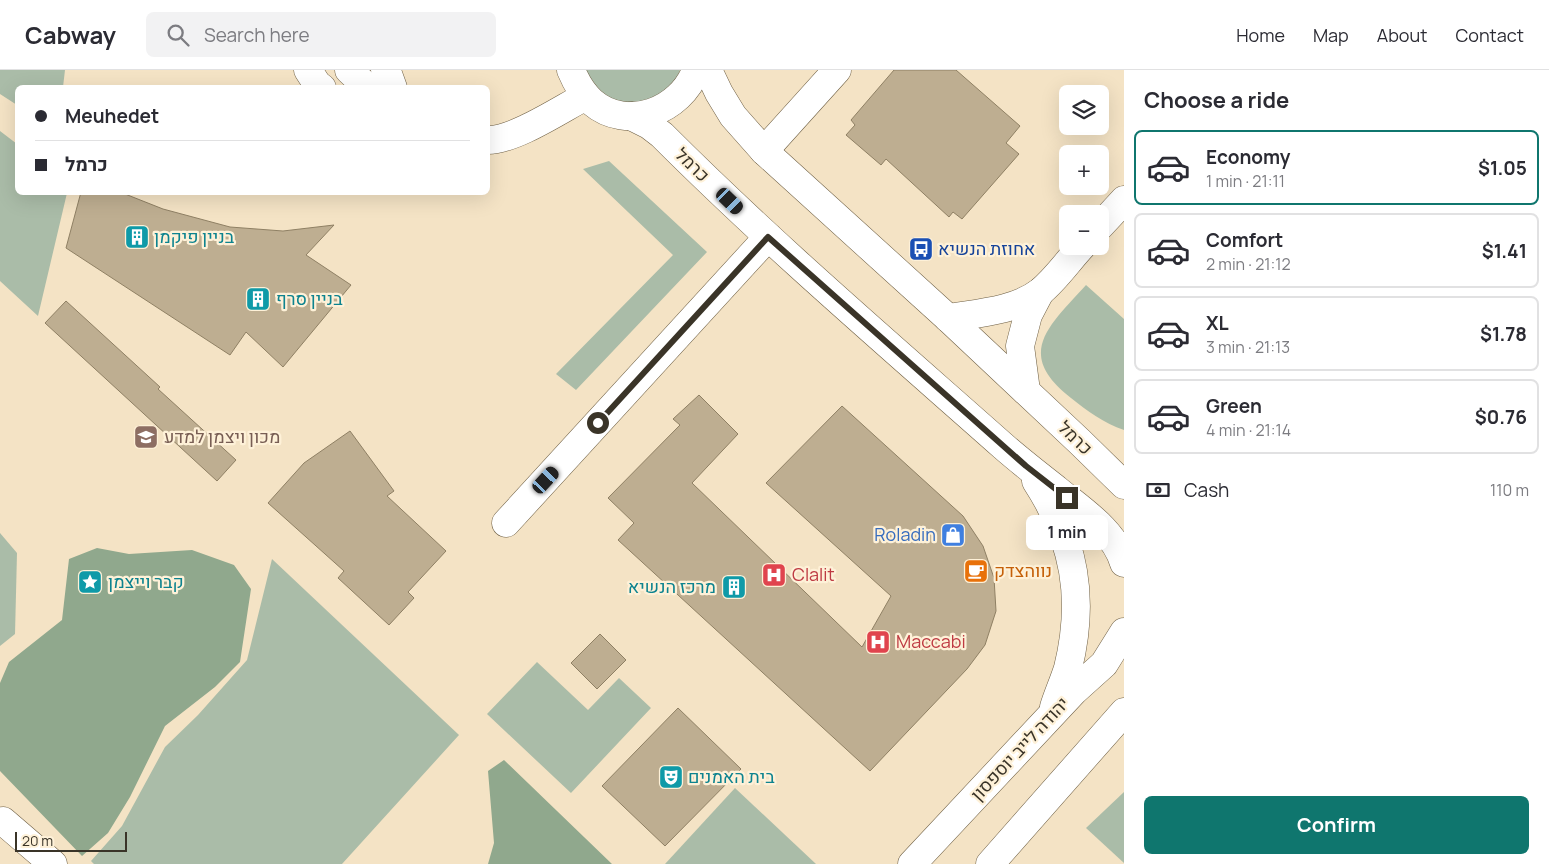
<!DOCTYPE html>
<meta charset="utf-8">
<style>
body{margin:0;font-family:Manrope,Heebo,sans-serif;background:#f2f2f3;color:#2b2b33;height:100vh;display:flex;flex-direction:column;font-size:19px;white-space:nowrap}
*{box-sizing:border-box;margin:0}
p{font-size:16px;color:#7c7c81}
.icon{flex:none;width:28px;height:28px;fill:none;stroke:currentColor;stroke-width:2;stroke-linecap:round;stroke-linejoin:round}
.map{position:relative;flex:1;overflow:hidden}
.details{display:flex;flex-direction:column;background:#fff;width:425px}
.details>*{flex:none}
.guide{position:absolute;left:15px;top:15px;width:475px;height:110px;border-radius:8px;box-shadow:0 5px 20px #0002;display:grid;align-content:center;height:110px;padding:0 20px;background:#fff}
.buttons{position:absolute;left:1059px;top:15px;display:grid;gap:10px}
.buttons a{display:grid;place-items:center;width:50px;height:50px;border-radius:8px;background:#fff;box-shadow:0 5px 20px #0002;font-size:25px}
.scale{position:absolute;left:15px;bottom:12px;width:112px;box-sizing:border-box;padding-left:5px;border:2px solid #3a3428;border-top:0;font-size:14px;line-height:18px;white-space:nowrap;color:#3a3428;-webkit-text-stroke:4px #fef1d8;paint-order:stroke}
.end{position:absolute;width:22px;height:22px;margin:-11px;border:6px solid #3a3428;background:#fff;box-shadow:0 0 0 2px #fff}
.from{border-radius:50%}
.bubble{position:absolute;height:35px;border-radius:8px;background:#fff;box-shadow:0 5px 20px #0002;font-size:16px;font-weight:700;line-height:35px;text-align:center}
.car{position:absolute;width:15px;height:30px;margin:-15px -8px;border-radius:6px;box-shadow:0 0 4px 1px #0007;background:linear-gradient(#222 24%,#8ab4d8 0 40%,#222 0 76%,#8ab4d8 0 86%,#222 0)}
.guide b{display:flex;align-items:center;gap:18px;height:48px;font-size:19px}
.guide b+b{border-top:1px solid #e1e1e2}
.guide i{width:12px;height:12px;background:#2b2b33}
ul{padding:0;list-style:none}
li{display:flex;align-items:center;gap:15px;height:75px;margin:0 10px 8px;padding:0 10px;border:2px solid #e1e1e2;border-radius:8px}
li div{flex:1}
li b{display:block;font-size:19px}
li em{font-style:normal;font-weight:700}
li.current{border-color:#0f766e}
li>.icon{width:45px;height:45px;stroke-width:1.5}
h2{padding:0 20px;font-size:22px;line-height:60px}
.pay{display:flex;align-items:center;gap:12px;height:55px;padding:0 20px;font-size:19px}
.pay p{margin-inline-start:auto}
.action{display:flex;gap:10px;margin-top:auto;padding:10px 20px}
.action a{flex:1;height:58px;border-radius:8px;background:#0f766e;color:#fff;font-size:20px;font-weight:700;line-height:58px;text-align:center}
header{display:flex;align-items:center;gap:30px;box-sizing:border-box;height:70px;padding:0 25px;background:#fff;border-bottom:1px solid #e1e1e2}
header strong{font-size:24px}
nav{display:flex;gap:28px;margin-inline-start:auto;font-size:18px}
.search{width:350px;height:45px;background:#f2f2f3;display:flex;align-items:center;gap:12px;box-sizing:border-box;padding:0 18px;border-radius:8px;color:#7c7c81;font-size:19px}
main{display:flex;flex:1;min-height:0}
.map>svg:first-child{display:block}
</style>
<header>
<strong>Cabway</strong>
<div class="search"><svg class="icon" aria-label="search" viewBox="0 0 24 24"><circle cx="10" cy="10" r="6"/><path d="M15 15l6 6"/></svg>Search here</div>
<nav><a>Home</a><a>Map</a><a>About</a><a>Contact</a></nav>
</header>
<main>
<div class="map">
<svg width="1124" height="794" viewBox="0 0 1124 794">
<rect width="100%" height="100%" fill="#f4e3c5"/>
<g fill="#aabca8">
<polygon points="0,0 65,0 63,17 18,18 17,35 0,24"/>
<path d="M583,0h97c-8,24 -24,28 -45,37l-35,-11z"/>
<polygon points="0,61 17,74 18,122 67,123 38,246 0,211"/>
<polygon points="609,91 707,182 576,320 556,304 673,185 583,99"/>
<path d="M1086,215l38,34v111c-20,-7 -37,-19 -53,-32 -57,-44 -22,-72 15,-113z"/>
<polygon points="0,463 17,483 15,564 0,576"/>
<polygon points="272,489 459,665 342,794 94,794 91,791 122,756 165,677 198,645 247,590"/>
<polygon points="537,592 588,640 619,608 651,638 571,723 487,644"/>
<polygon points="735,718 816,794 665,794"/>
<polygon points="1124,722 1124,793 1086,758"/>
</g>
<g fill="#90a88d">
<polygon points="97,478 129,484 192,480 234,495 251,519 240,592 215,617 165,656 130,727 108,763 82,786 0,701 0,613 9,592 62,550 69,489"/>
<polygon points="504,690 612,794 488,794 494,773 488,701"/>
</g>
<g fill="#beae91" stroke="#8f8064">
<polygon points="894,0 956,0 1020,56 1006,73 1019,84 962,149 953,142 949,147 886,89 881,95 846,65 855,55 851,50"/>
<polygon points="81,122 120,122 163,139 230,157 283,161 334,155 306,185 351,215 283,297 246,262 230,285 66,178"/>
<polygon points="66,231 160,317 158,319 236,390 217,411 45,253"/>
<polygon points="699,325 738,364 692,413 862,577 891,526 766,413 842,336 963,446 983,476 994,508 996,541 985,575 967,599 870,701 618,470 634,453 608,428 680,355 673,349"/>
<polygon points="350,361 394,421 387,426 446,481 408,522 414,528 389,555 338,508 344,501 268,433 304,393"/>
<polygon points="600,564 626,590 597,619 571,593"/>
<polygon points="678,638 741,699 665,776 602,716"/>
</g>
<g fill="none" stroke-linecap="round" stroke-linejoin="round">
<defs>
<g id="minor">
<polyline points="308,0 317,14 322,18"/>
<polyline points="349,0 368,18"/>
<polyline points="385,0 388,4 393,18"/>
<path d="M571,0c5,12 11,23 21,32 35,30 89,9 104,-32"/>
<polyline points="708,0 719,23 733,46 764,81 948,248 1080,372 1124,415"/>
<path d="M631,46l18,9 13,10c109,109 226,209 341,311 17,15 35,29 53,43 25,21 58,41 68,74"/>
<path d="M488,70c27,0 73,-31 98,-44"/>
<polyline points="764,81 837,0"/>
<polyline points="1100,156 1124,130"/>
<path d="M948,248c30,-5 67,-7 92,-26 16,-13 28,-31 42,-46"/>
<polyline points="1026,321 1020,276 1028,245 1040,222"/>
<path d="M1036,411c39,60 49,118 32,187 -4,13 -10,26 -14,39"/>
<polyline points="506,453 768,167"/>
<polyline points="0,752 3,751 53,794"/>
<polyline points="912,794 1074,621 1104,594 1124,562"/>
<polyline points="990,794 1124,642"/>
</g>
</defs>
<use href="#minor" stroke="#6e5f44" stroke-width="29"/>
<use href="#minor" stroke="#fff" stroke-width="28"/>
</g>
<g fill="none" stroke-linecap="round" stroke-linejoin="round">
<polyline stroke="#3a3428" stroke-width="6" points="598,353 768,167 1026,396 1067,428"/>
</g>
<defs>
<symbol id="building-square" viewBox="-11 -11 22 22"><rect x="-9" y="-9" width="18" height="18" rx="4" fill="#0f9aa8" stroke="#fef1d8"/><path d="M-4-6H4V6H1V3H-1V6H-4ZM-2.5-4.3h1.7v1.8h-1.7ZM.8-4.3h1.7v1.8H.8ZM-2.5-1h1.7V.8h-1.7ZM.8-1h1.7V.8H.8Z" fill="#fff"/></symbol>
<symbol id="bus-square" viewBox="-11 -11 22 22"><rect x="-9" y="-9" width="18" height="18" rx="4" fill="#1a4fb4" stroke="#fef1d8"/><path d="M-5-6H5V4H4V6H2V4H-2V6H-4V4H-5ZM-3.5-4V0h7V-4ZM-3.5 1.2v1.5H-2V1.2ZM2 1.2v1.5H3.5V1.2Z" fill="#fff"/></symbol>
<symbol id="university-square" viewBox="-11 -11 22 22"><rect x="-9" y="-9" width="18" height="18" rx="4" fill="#8d6e63" stroke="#fef1d8"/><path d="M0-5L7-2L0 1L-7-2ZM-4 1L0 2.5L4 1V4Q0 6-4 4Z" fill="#fff"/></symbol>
<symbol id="shop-square" viewBox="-11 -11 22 22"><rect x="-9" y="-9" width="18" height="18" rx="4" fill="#3f7fe0" stroke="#fef1d8"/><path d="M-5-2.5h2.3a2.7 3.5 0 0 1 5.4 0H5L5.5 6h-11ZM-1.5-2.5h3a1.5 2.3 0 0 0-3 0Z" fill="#fff"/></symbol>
<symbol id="cafe-square" viewBox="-11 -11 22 22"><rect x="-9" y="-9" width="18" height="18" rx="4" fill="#e8710a" stroke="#fef1d8"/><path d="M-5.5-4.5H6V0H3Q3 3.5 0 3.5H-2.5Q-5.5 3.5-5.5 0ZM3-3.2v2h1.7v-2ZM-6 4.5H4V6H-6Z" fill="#fff"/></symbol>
<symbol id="hospital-square" viewBox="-11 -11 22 22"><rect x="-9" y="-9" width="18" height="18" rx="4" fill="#e0444e" stroke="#fef1d8"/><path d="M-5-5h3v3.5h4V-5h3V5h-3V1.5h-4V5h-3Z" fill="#fff"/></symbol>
<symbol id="sight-square" viewBox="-11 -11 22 22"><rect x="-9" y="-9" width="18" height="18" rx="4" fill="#0f9aa8" stroke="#fef1d8"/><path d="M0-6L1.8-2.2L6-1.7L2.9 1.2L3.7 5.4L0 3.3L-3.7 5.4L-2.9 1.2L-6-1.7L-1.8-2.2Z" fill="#fff"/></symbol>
<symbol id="theatre-square" viewBox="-11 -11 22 22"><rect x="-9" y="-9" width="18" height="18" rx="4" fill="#0f9aa8" stroke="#fef1d8"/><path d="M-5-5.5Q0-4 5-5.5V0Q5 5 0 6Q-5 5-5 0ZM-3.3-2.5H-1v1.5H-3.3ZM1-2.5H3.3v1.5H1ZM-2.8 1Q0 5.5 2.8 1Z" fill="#fff"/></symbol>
</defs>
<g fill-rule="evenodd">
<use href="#building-square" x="123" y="153" width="28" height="28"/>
<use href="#bus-square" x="907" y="165" width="28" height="28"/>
<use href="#building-square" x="244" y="215" width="28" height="28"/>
<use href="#university-square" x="132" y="353" width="28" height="28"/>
<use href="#shop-square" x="939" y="451" width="28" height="28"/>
<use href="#cafe-square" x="962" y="487" width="28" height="28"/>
<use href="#hospital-square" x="760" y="491" width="28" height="28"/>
<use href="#sight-square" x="76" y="498" width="28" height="28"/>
<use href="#building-square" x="720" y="503" width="28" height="28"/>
<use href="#hospital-square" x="864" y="558" width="28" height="28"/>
<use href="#theatre-square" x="657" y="693" width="28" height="28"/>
</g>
<g text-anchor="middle" stroke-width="4.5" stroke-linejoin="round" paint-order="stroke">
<g font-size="18" fill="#3a3428" stroke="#fef1d8">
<text transform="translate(692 95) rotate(44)" y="6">כרמל</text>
<text transform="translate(1075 368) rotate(44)" y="6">כרמל</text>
<text transform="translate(1020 679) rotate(-47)" y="6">יהודה לייב יוספסון</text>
</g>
<g font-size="18" fill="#0d838f" stroke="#fef1d8" text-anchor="start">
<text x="154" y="173">בניין פיקמן</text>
<text x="276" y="235">בניין סרף</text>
<text x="108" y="518">קבר וייצמן</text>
<text x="716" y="523" text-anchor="end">מרכז הנשיא</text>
<text x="688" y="713">בית האמנים</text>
</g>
<g font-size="18" fill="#164399" stroke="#fef1d8" text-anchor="start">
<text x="938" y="185">אחוזת הנשיא</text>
</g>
<g font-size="18" fill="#785e54" stroke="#fef1d8" text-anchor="start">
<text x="164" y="373">מכון ויצמן למדע</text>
</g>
<g font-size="18" fill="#366cbe" stroke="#fef1d8" text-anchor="end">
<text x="936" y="471">Roladin</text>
</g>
<g font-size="18" fill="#c56008" stroke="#fef1d8" text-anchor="start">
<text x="994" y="507">נווהצדק</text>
</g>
<g font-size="18" fill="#be3a42" stroke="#fef1d8" text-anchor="start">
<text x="792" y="511">Clalit</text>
<text x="896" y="578">Maccabi</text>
</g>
</g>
</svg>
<div class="buttons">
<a><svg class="icon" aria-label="layers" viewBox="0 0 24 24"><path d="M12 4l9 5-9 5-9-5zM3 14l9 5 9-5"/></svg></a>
<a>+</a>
<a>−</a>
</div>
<div class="scale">20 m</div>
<i class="end from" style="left:598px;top:353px"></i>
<i class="end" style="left:1067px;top:428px"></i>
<div class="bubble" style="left:1026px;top:445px;width:82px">1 min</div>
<i class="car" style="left:730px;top:131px;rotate:134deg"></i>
<i class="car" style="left:546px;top:410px;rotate:43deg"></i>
<div class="guide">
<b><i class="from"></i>Meuhedet</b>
<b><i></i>כרמל</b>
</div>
</div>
<section class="details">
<h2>Choose a ride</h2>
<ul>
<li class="current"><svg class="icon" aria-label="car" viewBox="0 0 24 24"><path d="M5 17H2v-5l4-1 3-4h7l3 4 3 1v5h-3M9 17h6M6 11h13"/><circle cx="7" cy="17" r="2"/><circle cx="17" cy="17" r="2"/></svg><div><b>Economy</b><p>1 min · 21:11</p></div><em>$1.05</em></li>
<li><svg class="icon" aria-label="car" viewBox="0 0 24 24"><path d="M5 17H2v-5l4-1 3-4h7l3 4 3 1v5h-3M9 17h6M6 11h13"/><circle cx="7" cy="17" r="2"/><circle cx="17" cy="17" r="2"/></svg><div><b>Comfort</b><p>2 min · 21:12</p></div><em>$1.41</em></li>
<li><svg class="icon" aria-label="car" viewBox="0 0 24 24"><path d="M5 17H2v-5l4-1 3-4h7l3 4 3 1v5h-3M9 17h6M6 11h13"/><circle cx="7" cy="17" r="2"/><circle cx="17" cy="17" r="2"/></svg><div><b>XL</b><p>3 min · 21:13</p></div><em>$1.78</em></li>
<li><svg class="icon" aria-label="car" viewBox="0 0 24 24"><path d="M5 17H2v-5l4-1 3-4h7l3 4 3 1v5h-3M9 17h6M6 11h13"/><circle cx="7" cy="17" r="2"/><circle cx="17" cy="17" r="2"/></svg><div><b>Green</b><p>4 min · 21:14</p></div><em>$0.76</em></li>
</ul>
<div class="pay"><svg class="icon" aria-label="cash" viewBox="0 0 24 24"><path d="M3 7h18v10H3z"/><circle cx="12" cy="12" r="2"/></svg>Cash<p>110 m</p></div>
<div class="action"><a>Confirm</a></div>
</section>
</main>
